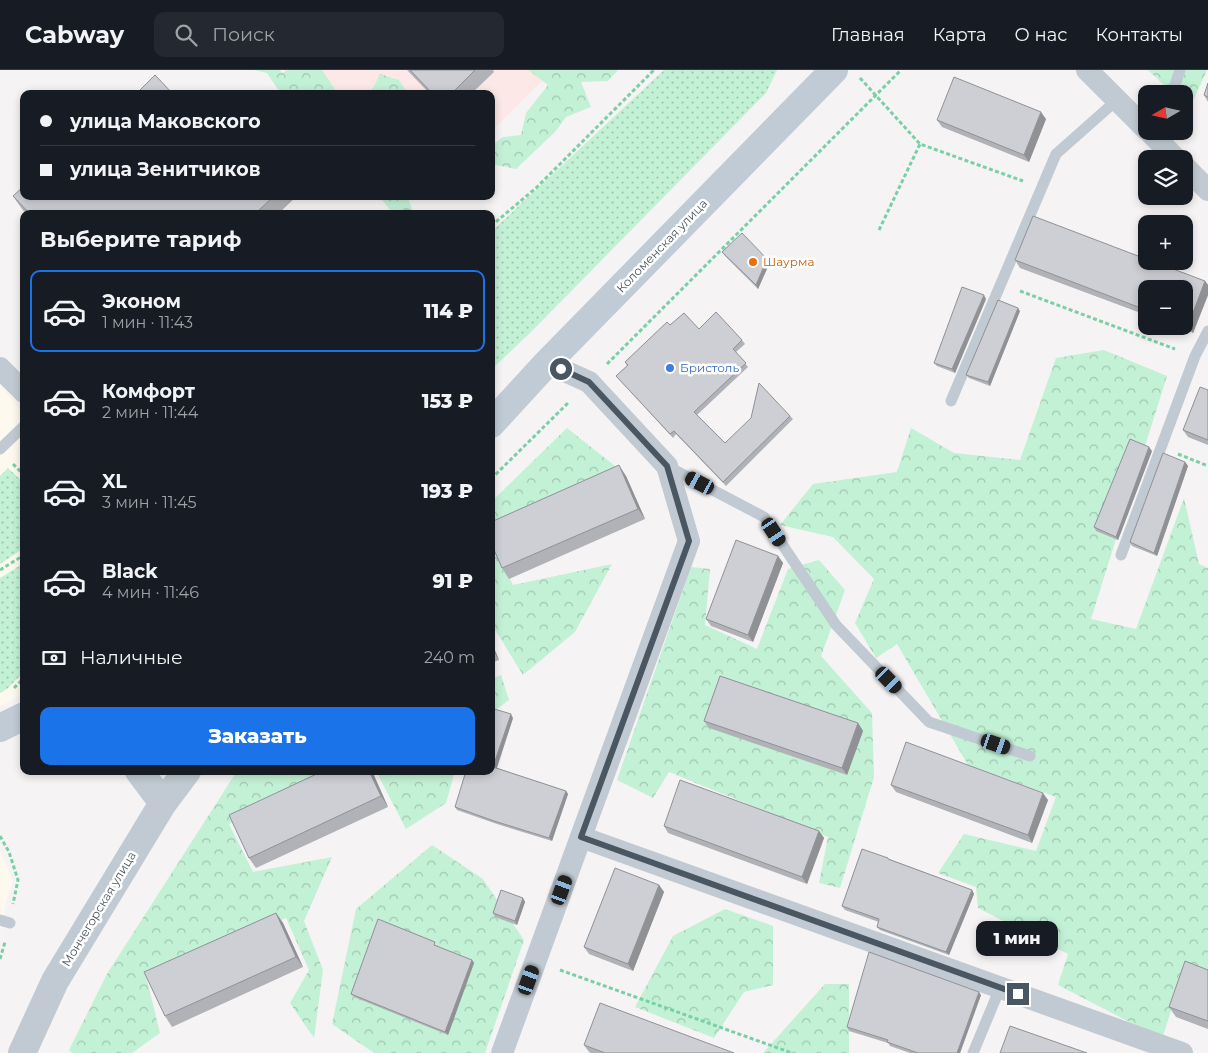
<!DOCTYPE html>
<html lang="ru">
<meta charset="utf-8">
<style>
body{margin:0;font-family:Montserrat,sans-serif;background:#242831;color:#f1f3f6;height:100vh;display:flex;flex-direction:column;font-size:19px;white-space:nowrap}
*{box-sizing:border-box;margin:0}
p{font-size:16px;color:#9ea1a6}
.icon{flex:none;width:28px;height:28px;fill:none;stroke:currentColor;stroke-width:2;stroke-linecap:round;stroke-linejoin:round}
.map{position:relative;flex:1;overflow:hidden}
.drawer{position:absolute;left:20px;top:140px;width:475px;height:565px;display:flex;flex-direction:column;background:#171b24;border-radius:10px;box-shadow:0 2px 8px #0003}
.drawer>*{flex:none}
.top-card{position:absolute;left:20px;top:20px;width:475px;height:110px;border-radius:10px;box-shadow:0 2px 8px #0003;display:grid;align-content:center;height:110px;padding:0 20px;background:#171b24}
.needle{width:32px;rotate:261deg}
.buttons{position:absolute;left:1138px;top:15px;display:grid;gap:10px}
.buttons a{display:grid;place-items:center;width:55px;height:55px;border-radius:10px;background:#171b24;box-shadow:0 2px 8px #0003;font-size:25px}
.end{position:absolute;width:22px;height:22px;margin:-11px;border:6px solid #4a5661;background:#fff;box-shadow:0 0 0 2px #fff}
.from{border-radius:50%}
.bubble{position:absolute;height:35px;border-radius:10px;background:#171b24;box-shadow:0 2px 8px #0003;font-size:16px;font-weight:800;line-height:35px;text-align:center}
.car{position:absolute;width:15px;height:30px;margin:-15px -8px;border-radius:6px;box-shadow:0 0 4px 1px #0007;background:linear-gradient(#222 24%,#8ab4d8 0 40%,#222 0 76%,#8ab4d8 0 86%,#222 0)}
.top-card b{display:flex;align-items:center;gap:18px;height:48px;font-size:19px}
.top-card b+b{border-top:1px solid #363941}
.top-card i{width:12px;height:12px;background:#f1f3f6}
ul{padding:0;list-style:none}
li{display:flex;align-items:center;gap:15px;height:82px;margin:0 10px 8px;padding:0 10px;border:2px solid transparent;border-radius:10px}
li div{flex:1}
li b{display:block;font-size:19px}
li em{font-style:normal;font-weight:800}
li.active{border-color:#1a73e8}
li>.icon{width:45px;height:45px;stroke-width:1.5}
h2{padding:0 20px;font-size:22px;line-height:60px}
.pay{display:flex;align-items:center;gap:12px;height:55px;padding:0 20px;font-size:19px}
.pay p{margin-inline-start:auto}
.cta{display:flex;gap:10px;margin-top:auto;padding:10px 20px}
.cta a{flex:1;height:58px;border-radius:10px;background:#1a73e8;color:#fff;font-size:20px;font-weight:800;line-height:58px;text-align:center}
header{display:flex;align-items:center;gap:30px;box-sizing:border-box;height:70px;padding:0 25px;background:#171b24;border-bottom:1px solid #363941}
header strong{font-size:24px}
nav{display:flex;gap:28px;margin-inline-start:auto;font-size:18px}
.search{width:350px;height:45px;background:#242831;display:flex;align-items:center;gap:12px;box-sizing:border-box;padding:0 18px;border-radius:10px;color:#9ea1a6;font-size:19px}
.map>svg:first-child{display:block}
</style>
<header>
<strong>Cabway</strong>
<div class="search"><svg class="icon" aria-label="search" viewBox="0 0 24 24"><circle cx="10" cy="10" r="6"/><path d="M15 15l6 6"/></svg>Поиск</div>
<nav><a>Главная</a><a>Карта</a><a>О нас</a><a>Контакты</a></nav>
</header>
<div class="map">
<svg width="1208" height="983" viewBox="0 0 1208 983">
<defs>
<pattern id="grass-dots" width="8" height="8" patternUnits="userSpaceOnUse" patternTransform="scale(1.25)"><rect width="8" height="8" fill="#c3f1d5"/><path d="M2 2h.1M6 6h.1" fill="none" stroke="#a0c6b0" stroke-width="1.8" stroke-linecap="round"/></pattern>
<pattern id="forest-crowns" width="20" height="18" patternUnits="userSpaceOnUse" patternTransform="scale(1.25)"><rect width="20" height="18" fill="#c3f1d5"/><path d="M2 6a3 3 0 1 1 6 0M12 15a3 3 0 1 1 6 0" fill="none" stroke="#a0c6b0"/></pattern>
</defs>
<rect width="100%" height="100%" fill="#f5f3f3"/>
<g fill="#fdf9ef">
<polygon points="0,315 24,344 24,623 0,637"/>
<polygon points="0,780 13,811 5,836 0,864"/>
</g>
<polygon fill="#fce8e6" points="284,0 553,0 491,62 491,24 312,24"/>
<g fill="url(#grass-dots)">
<polygon points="664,0 777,0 766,23 532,261 491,300 491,162"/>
<polygon points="8,398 24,413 24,478 0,494 0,406"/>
<polygon points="24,493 24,602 7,619 0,623 0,508"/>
</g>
<g fill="url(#forest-crowns)">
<polygon points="254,0 280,0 282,3 288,0 322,0 338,24 281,24 267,3"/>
<polygon points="528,0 618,0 608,11 581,12 591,37 566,47 555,62 516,99 491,94 491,76 503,67 521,65 526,43 548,15"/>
<polygon points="1148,0 1207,0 1189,40 1184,34 1184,24 1173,24"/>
<polygon points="380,4 399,10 408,24 370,24"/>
<polygon points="379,126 407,126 414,144 393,144"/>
<polygon points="1104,280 1167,306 1091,549 1136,559 1184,428 1199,494 1208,498 1208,902 1186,894 1162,969 1058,915 1068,884 978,838 976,817 938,803 964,764 1036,781 1056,727 968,695 897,574 876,588 855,553 874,509 833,467 780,455 813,414 897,402 911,358 954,383 1020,390 1056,288"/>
<polygon points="567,358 620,400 491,460 491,432"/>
<polygon points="491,472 513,515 612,494 575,562 523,605 491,553"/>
<polygon points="819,490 845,520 821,586 872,643 874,707 840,818 819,813 828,767 669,702 653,728 617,710 691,497 710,499 705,555 757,579 788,499"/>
<polygon points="501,605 509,630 491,643 491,609"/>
<polygon points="237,701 343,701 229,754 253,802 332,787 304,851 323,900 314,968 290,933 309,900 286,848 147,910 160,963 132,983 72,983 69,980 107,904"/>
<polygon points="376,701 455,701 446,733 406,759"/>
<polygon points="432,775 483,809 524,870 485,983 374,983 332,954 356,839"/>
<polygon points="725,839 773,856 773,915 744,922 714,968 635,937 673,866"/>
<polygon points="825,914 849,914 849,983 763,983"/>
</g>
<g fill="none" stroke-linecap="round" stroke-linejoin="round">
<g stroke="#7ad0a6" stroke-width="3" stroke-dasharray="4 2.5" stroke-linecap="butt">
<polyline points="860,8 920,74 1023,111"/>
<polyline points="491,156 536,118 654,0"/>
<polyline points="879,160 920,74"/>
<polyline points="1020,221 1175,279"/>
<polyline points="607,294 901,0"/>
<polyline points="1178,384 1208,396"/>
<polyline points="13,394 24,405"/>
<polyline points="491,409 569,332"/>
<polyline points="0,500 24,485"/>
<polyline points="14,618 24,608"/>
<polyline points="0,766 9,782 18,810 13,834"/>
<polyline points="0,889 5,872"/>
<polyline points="560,900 792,983"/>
</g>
<g stroke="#c1cad2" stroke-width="11">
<polyline points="1172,24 1180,0"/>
<polyline points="951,331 1056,84 1117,30"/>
<polyline points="0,379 24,356"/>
<polyline points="669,397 764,447 836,555 929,652 1030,686"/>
<polyline points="1121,485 1195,286 1208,261"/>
<polyline points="0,850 10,853"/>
<polyline points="973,983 1000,918"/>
</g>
<g stroke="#c1cad2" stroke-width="22">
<polyline points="1087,0 1146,59"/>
<polyline points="1149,61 1176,89"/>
<polyline points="1184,96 1208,120"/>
<polyline points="0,298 24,322"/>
<polyline points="581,767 1182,983"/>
<polyline points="502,983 689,471 667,396 589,312 547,293"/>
</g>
<g stroke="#c1cad2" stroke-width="28">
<polyline points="139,701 163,733"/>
<polyline points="22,983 55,911 163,733 187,701"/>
</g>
<g stroke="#c1cbd6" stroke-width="28">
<polyline points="491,354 547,293 834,0"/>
<polyline points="0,658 24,646"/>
</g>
</g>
<g fill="#b0b2b7">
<polygon points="407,0 493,0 494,2 471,24 430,24"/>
<polygon points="1208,13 1208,32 1204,25"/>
<polygon points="1046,49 1029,92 942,57 937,50"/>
<polygon points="13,126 297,126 278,144 26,144 22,139"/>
<polygon points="722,182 767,189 770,192 758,219 725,186"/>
<polygon points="1015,190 1205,211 1208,215 1208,225 1193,263 1175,256 1184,256 1184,219 1146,219 1146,245 1020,198"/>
<polygon points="986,229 955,303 937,296 934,293"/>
<polygon points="1020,241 990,316 969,308 966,305"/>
<polygon points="670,255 699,259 742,270 745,274 736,282 748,297 697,345 725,373 790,346 793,349 726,416 676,364 673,368 616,306 627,296 625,292"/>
<polygon points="1208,320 1208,375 1188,367 1183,360"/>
<polygon points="1152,381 1118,470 1096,461 1094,457"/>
<polygon points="1185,392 1188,396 1157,486 1132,476 1130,472"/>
<polygon points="626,406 645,449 509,509 502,498"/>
<polygon points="778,486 783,493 753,572 711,556 706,549"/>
<polygon points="491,571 499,590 491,593"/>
<polygon points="513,648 497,698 566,721 568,724 552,771 497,754 457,740 455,737"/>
<polygon points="704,651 858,653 863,661 847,705 709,658"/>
<polygon points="323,701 372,701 388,737 256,798 249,788"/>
<polygon points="891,715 1048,730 1032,773 896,722"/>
<polygon points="664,756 819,761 824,768 807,814 668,763"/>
<polygon points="889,789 972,820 974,824 949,885 880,860 877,857 879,852 845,840 842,836"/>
<polygon points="659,815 664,822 633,901 589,884 584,877"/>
<polygon points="523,828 525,832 517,855 495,847 493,843"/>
<polygon points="276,843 283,853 303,897 172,957 165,946"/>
<polygon points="438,875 437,877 472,890 474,893 448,965 354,927 351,924"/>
<polygon points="1208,900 1208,959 1176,947 1169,937"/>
<polygon points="981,925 960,983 910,983 890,976 888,973 849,961 847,957"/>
<polygon points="584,975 734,983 591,983 589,982"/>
</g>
<g fill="#909195">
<polygon points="1041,42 1046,49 1029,92 1024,85"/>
<polygon points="767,189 770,192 758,219 756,215"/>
<polygon points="1205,211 1208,215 1208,225 1193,263 1188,256"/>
<polygon points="984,225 986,229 955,303 952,299"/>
<polygon points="1018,238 1020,241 990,316 988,312"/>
<polygon points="1149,377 1152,381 1118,470 1116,467"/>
<polygon points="1185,392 1188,396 1157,486 1154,483"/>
<polygon points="619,395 626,406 645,449 638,439"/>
<polygon points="778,486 783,493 753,572 748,565"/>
<polygon points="491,571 499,590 492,579 491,577"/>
<polygon points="511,644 513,648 496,700 493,697"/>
<polygon points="858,653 863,661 847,705 842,698"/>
<polygon points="369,701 372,701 388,737 381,726"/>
<polygon points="566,721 568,724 552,771 549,768"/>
<polygon points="1043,723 1048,730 1032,773 1028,765"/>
<polygon points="819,761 824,768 807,814 802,807"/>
<polygon points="659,815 664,822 633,901 628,894"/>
<polygon points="972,820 974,824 949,885 946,882"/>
<polygon points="523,828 525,832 517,855 515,851"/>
<polygon points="276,843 283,853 303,897 296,887"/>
<polygon points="472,890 474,893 448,965 445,962"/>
<polygon points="979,922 981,925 960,983 957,983"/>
</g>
<g fill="#cdcfd5" stroke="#909195">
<polygon points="410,0 475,0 451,24 433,24"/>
<polygon points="155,5 173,24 136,24"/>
<polygon points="954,7 1041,42 1024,85 937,50"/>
<polygon points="1208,13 1208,27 1204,25"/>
<polygon points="24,116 24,126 274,126 255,144 30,144 13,126"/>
<polygon points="1033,146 1146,189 1146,191 1152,191 1205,211 1188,256 1184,254 1184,219 1146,219 1146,240 1015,190"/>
<polygon points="742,163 767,189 756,215 722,182"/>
<polygon points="962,217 984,225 952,299 934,293"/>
<polygon points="998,230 1018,238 988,312 966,305"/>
<polygon points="716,242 742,270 733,279 746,293 694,342 725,373 751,348 759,313 790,346 723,412 674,361 670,364 616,306 628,295 625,292 667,252 670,255 684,243 699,259"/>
<polygon points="1200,317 1208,320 1208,370 1183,360"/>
<polygon points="1130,369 1149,377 1116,467 1094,457"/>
<polygon points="1163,383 1185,392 1154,483 1130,472"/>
<polygon points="619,395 638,439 502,498 491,473 491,452"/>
<polygon points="736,470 778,486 748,565 706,549"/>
<polygon points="720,606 858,653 842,698 704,651"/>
<polygon points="491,638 511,644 493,697 566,721 549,768 494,751 455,737 466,701 491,701"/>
<polygon points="906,672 1043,723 1028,765 891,715"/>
<polygon points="323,701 369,701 381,726 249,788 229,745"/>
<polygon points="680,710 819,761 802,807 664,756"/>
<polygon points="862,779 888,788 888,789 972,820 946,882 877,857 879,849 842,836"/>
<polygon points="615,798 659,815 628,894 584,877"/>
<polygon points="501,820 523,828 515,851 493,843"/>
<polygon points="276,843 296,887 165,946 144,902"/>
<polygon points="378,849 435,872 434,875 472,890 445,962 351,924"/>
<polygon points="869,882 979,922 957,983 918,983 887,972 888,970 847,957"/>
<polygon points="1185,891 1208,900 1208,951 1169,937"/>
<polygon points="600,933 734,983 605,983 584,975"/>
<polygon points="1010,956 1087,983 1000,983"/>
</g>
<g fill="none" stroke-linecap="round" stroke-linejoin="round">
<polyline stroke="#4a5661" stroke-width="6" points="561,299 589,312 667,396 689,471 581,767 1018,924"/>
</g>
<circle fill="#e8710a" stroke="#fff" stroke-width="2" cx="753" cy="192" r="5"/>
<circle fill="#3f7fe0" stroke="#fff" stroke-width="2" cx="670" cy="298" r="5"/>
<g text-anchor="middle" stroke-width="5" stroke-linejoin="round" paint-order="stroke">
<g font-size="12" fill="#4a5661" stroke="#fff">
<text transform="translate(662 176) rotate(-46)" y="4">Коломенская улица</text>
<text transform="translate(99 839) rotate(-59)" y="4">Мончегорская улица</text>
</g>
<g font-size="12" fill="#c56008" stroke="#fff" text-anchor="start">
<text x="763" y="196">Шаурма</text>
</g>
<g font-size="12" fill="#366cbe" stroke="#fff" text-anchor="start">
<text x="680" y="302">Бристоль</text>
</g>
</g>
</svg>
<div class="buttons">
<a><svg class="needle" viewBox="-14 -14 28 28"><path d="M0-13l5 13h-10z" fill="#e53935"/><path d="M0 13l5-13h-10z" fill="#9ea1a6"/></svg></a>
<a><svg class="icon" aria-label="layers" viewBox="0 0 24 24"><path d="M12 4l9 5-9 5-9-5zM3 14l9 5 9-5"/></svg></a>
<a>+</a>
<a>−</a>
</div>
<i class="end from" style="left:561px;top:299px"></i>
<i class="end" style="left:1018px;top:924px"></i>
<div class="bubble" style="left:976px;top:851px;width:82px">1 мин</div>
<i class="car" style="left:700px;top:413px;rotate:298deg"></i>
<i class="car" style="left:774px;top:462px;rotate:147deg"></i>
<i class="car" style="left:889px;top:610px;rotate:136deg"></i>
<i class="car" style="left:996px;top:674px;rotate:109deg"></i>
<i class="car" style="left:562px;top:820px;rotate:20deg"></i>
<i class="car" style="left:529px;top:910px;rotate:20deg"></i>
<div class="top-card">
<b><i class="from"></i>улица Маковского</b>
<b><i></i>улица Зенитчиков</b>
</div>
<section class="drawer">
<h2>Выберите тариф</h2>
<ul>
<li class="active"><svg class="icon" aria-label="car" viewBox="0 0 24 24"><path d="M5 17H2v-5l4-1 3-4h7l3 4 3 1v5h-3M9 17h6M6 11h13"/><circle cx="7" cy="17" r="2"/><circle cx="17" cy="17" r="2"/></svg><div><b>Эконом</b><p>1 мин · 11:43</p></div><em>114 ₽</em></li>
<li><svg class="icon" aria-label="car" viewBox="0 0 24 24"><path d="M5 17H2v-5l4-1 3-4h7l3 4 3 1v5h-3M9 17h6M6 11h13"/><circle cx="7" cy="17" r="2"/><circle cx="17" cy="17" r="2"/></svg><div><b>Комфорт</b><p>2 мин · 11:44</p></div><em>153 ₽</em></li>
<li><svg class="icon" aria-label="car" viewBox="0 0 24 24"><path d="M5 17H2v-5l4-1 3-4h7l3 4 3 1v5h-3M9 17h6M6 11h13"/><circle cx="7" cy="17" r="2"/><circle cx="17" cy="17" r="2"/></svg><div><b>XL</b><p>3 мин · 11:45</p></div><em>193 ₽</em></li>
<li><svg class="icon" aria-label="car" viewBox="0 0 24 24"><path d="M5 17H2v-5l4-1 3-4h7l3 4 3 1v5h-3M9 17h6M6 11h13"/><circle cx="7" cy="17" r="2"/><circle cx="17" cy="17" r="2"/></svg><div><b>Black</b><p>4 мин · 11:46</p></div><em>91 ₽</em></li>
</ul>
<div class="pay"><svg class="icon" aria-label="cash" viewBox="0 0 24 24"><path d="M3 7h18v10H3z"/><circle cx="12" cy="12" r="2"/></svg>Наличные<p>240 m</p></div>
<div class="cta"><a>Заказать</a></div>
</section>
</div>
